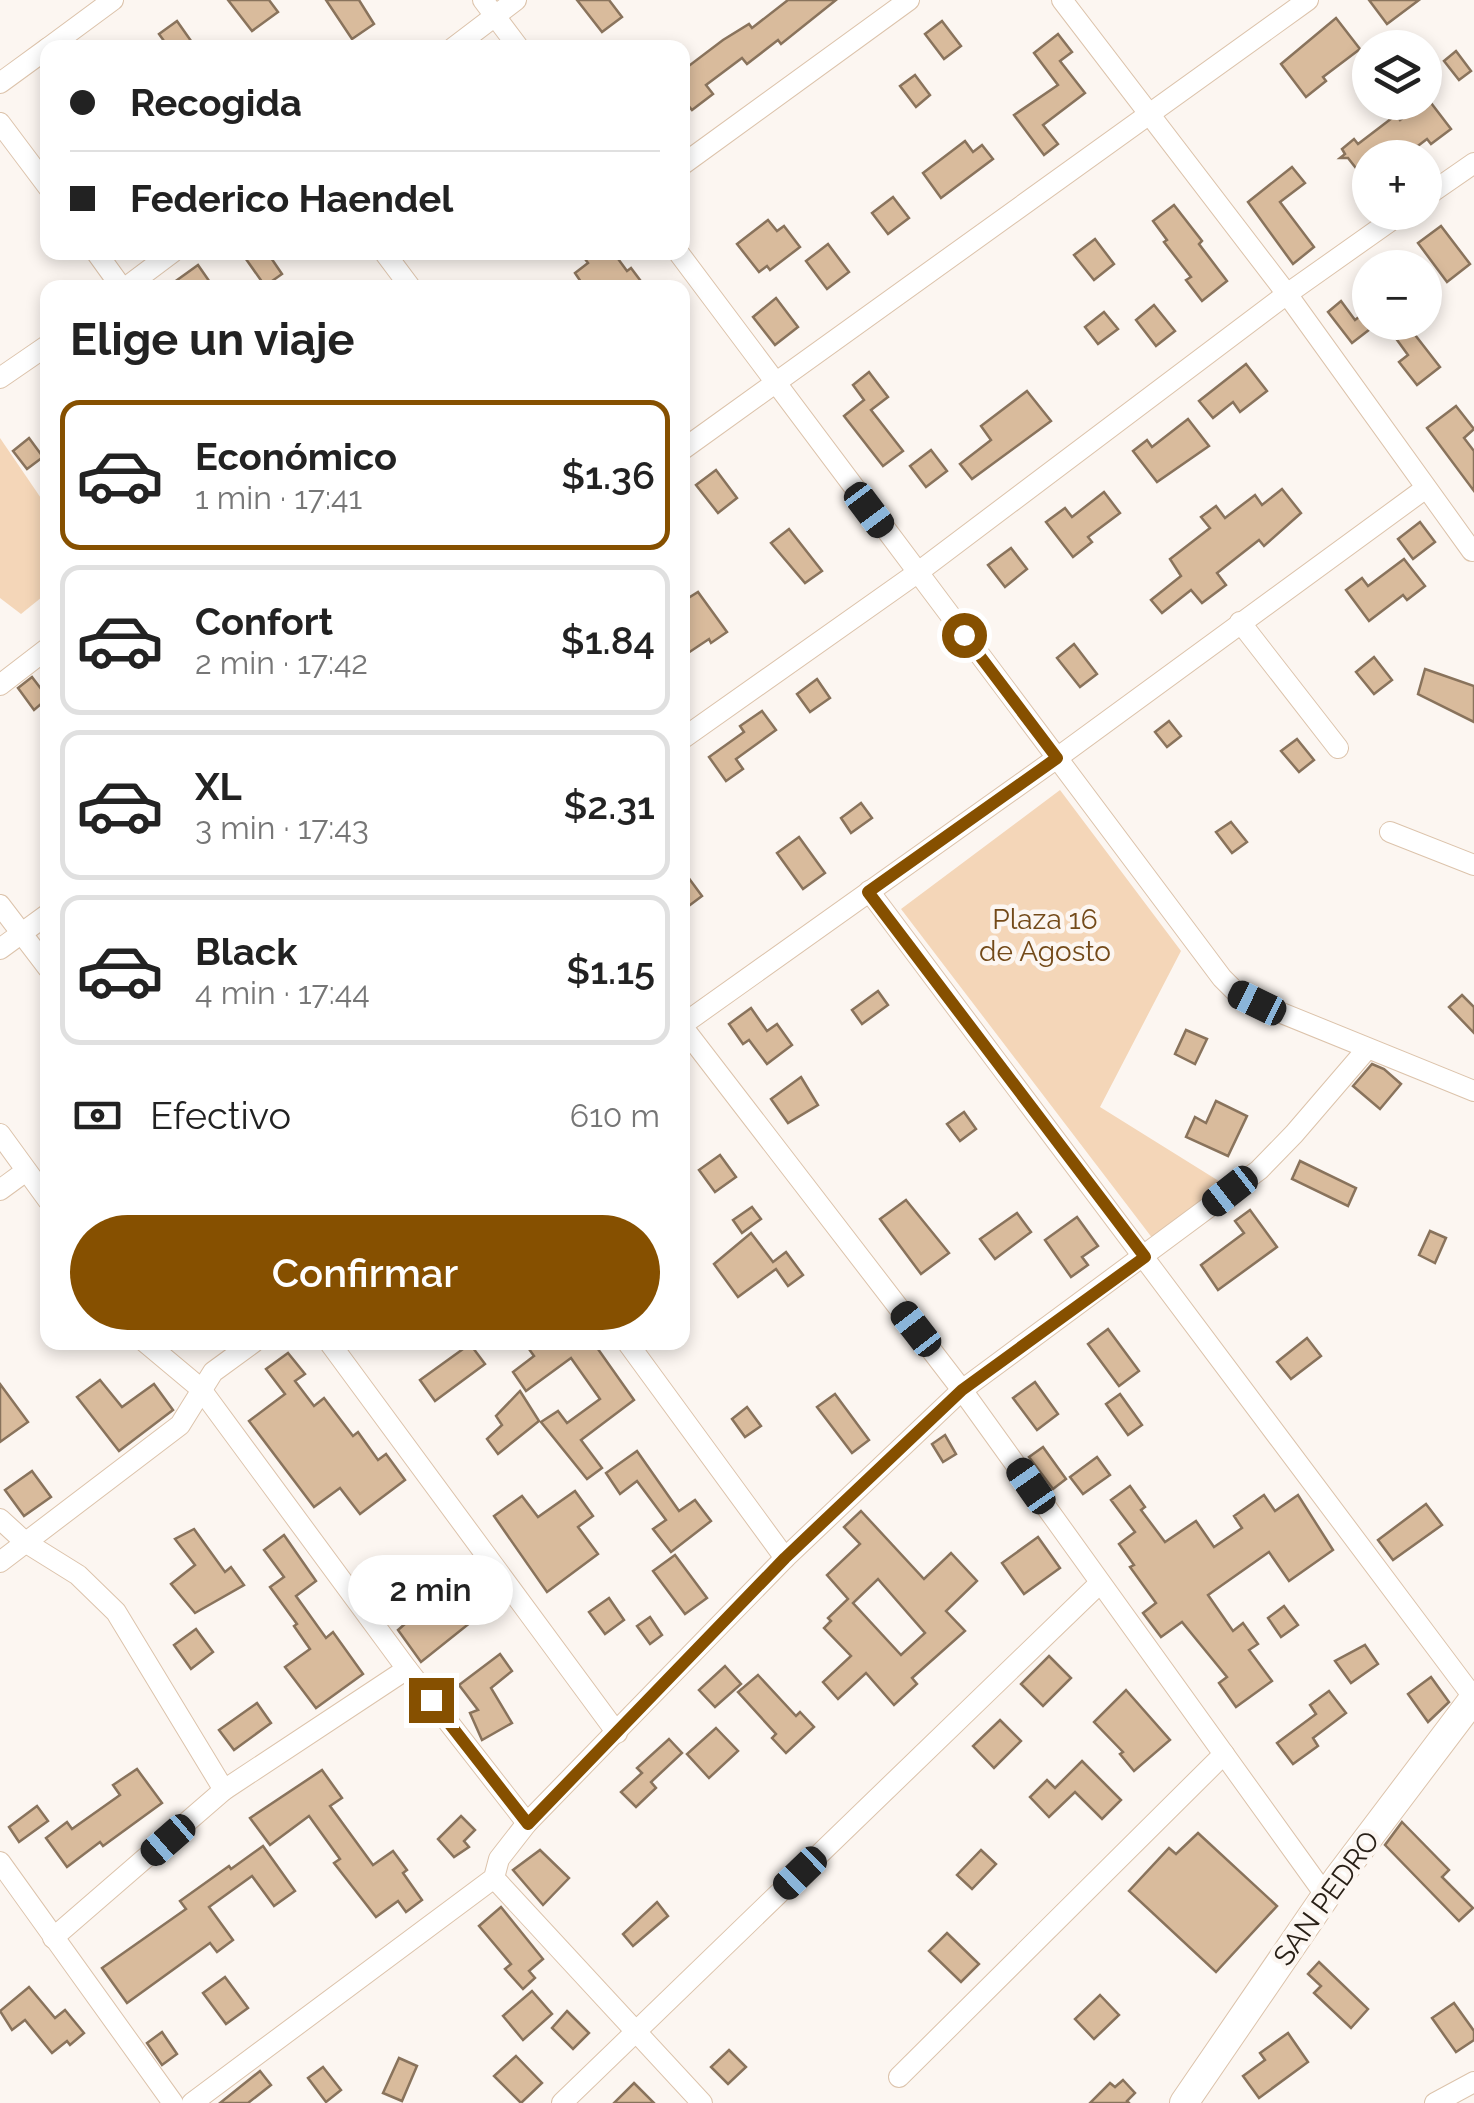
<!DOCTYPE html>
<html lang="es">
<meta charset="utf-8">
<style>
body{margin:0;font-family:Raleway,sans-serif;background:#f2f2f2;color:#222;height:100vh;display:flex;flex-direction:column;font-size:38px;white-space:nowrap}
*{box-sizing:border-box;margin:0}
p{font-size:32px;color:#767676}
.icon{flex:none;width:55px;height:55px;fill:none;stroke:currentColor;stroke-width:2;stroke-linecap:round;stroke-linejoin:round}
.map{position:relative;flex:1;overflow:hidden}
.details{position:absolute;left:40px;top:280px;width:650px;height:1070px;display:flex;flex-direction:column;background:#fff;border-radius:20px;box-shadow:0 5px 15px #0003}
.details>*{flex:none}
.guide{position:absolute;left:40px;top:40px;width:650px;height:220px;border-radius:20px;box-shadow:0 5px 15px #0003;display:grid;align-content:center;height:220px;padding:0 30px;background:#fff}
.tools{position:absolute;left:1352px;top:30px;display:grid;gap:20px}
.tools a{display:grid;place-items:center;width:90px;height:90px;border-radius:50%;background:#fff;box-shadow:0 5px 15px #0003;font-size:50px}
.end{position:absolute;width:45px;height:45px;margin:-22px;border:12px solid #865000;background:#fff;box-shadow:0 0 0 5px #fff}
.from{border-radius:50%}
.bubble{position:absolute;height:70px;border-radius:35px;background:#fff;box-shadow:0 5px 15px #0003;font-size:32px;font-weight:600;line-height:70px;text-align:center}
.car{position:absolute;width:30px;height:60px;margin:-30px -15px;border-radius:12px;box-shadow:0 0 8px 2px #0007;background:linear-gradient(#222 24%,#8ab4d8 0 40%,#222 0 76%,#8ab4d8 0 86%,#222 0)}
.guide b{display:flex;align-items:center;gap:35px;height:95px;font-size:38px}
.guide b+b{border-top:2px solid #e0e0e0}
.guide i{width:25px;height:25px;background:#222}
ul{padding:0;list-style:none}
li{display:flex;align-items:center;gap:30px;height:150px;margin:0 20px 15px;padding:0 10px;border:5px solid #e0e0e0;border-radius:20px}
li div{flex:1}
li b{display:block;font-size:38px}
li em{font-style:normal;font-weight:600}
li.on{border-color:#865000}
li>.icon{width:90px;height:90px;stroke-width:1.5}
h2{padding:0 30px;font-size:45px;line-height:120px}
.pay{display:flex;align-items:center;gap:25px;height:110px;padding:0 30px;font-size:38px}
.pay p{margin-inline-start:auto}
.cta{display:flex;gap:20px;margin-top:auto;padding:20px 30px}
.cta a{flex:1;height:115px;border-radius:60px;background:#865000;color:#fff;font-size:40px;font-weight:600;line-height:115px;text-align:center}
.map>svg:first-child{display:block}
</style>
<div class="map">
<svg width="1474" height="2103" viewBox="0 0 1474 2103">
<rect width="100%" height="100%" fill="#fcf6f1"/>
<g fill="#f4d6b8">
<polygon points="0,438 47,507 47,593 21,614 0,598"/>
<polygon points="1060,790 1181,951 1100,1107 1222,1183 1153,1239 901,909"/>
</g>
<g fill="#d9bb9c" stroke="#89735c" stroke-width="2.5" fill-rule="evenodd">
<polygon points="228,0 269,0 278,12 252,31"/>
<polygon points="326,0 359,0 374,24 352,39"/>
<polygon points="577,0 609,0 622,17 602,32"/>
<polygon points="788,0 836,0 781,44 778,40 747,64 742,58 706,85 713,94 692,110 682,98 682,71 723,40 749,24 752,28"/>
<polygon points="1369,0 1419,0 1387,24"/>
<polygon points="1336,18 1360,49 1323,77 1326,81 1306,97 1281,64"/>
<polygon points="177,21 196,48 169,48 159,34"/>
<polygon points="942,21 961,46 944,59 925,34"/>
<polygon points="1058,34 1072,52 1060,61 1085,93 1043,125 1058,144 1044,155 1014,115 1058,85 1034,53"/>
<polygon points="1456,51 1471,71 1459,80 1444,61"/>
<polygon points="915,75 930,95 916,107 900,86"/>
<polygon points="1428,99 1451,129 1431,144 1427,139 1402,158 1370,158 1370,186 1348,158 1340,158 1345,154 1342,149 1354,139 1358,144 1396,115 1400,120"/>
<polygon points="965,141 973,152 982,145 993,159 941,198 923,173"/>
<polygon points="1292,167 1305,183 1280,202 1314,247 1293,264 1248,202"/>
<polygon points="893,197 909,218 888,234 872,213"/>
<polygon points="1174,205 1202,241 1199,244 1227,281 1202,301 1186,280 1191,277 1164,242 1167,240 1153,221"/>
<polygon points="768,220 777,231 784,226 800,247 770,270 767,266 759,272 737,244"/>
<polygon points="1441,226 1470,264 1447,282 1418,243"/>
<polygon points="1095,239 1114,264 1094,280 1074,255"/>
<polygon points="828,244 849,272 827,289 806,261"/>
<polygon points="241,252 267,252 282,274 265,286"/>
<polygon points="580,252 613,252 627,271 631,268 646,288 585,288 575,273 588,263"/>
<polygon points="198,265 214,288 166,288"/>
<polygon points="776,298 798,327 775,345 753,317"/>
<polygon points="1341,301 1355,320 1364,313 1374,326 1352,343 1328,312"/>
<polygon points="1154,305 1175,331 1156,346 1136,320"/>
<polygon points="1104,312 1118,329 1098,344 1085,327"/>
<polygon points="1384,322 1405,322 1440,367 1417,385 1399,362 1408,355"/>
<polygon points="1246,364 1267,391 1240,412 1233,402 1213,418 1199,401"/>
<polygon points="869,372 888,397 871,410 903,451 883,466 844,416 864,400 853,385"/>
<polygon points="1027,391 1051,421 972,479 960,464 991,440 981,426"/>
<polygon points="1456,406 1474,429 1464,438 1474,451 1474,491 1427,428"/>
<polygon points="1188,419 1209,446 1157,482 1133,451 1147,440 1152,447"/>
<polygon points="29,438 43,457 27,469 13,451"/>
<polygon points="931,450 947,471 926,487 910,466"/>
<polygon points="716,470 737,498 718,513 696,485"/>
<polygon points="1282,489 1301,513 1264,546 1259,540 1217,573 1226,585 1202,603 1191,590 1162,613 1151,600 1181,576 1170,559 1210,528 1201,517 1216,506 1225,518 1255,495 1262,505"/>
<polygon points="1104,492 1120,513 1088,537 1092,542 1073,557 1046,522 1065,508 1072,517"/>
<polygon points="1420,522 1435,542 1413,559 1398,539"/>
<polygon points="789,529 822,571 805,583 771,543"/>
<polygon points="1011,548 1027,569 1005,587 988,565"/>
<polygon points="1404,559 1425,586 1407,600 1403,595 1369,621 1346,590 1362,578 1368,586"/>
<polygon points="698,592 727,632 711,643 709,639 682,657 682,602"/>
<polygon points="1074,644 1097,674 1080,687 1057,658"/>
<polygon points="1374,657 1392,680 1374,694 1356,672"/>
<polygon points="1425,669 1474,686 1474,722 1418,694"/>
<polygon points="32,677 48,698 34,710 18,688"/>
<polygon points="817,679 830,698 810,712 797,694"/>
<polygon points="762,711 776,730 736,759 743,769 726,781 709,757 744,732 740,726"/>
<polygon points="1169,721 1181,736 1167,747 1155,732"/>
<polygon points="1297,739 1314,760 1299,772 1281,751"/>
<polygon points="861,803 872,818 851,833 841,818"/>
<polygon points="1231,822 1247,842 1232,853 1216,832"/>
<polygon points="799,837 825,873 803,889 777,853"/>
<polygon points="682,869 702,896 682,911"/>
<polygon points="878,991 888,1005 862,1024 852,1010"/>
<polygon points="1462,995 1474,1007 1474,1033 1449,1007"/>
<polygon points="751,1008 767,1031 777,1024 792,1045 767,1064 749,1040 743,1044 729,1024"/>
<polygon points="1186,1030 1207,1039 1195,1064 1175,1054"/>
<polygon points="1372,1064 1384,1069 1401,1084 1380,1109 1353,1086"/>
<polygon points="801,1077 818,1105 788,1123 771,1099"/>
<polygon points="1216,1101 1247,1116 1228,1156 1186,1137 1195,1117 1206,1123"/>
<polygon points="964,1112 976,1129 960,1141 947,1124"/>
<polygon points="720,1155 736,1177 715,1192 699,1170"/>
<polygon points="1300,1161 1356,1188 1348,1206 1292,1179"/>
<polygon points="906,1200 949,1253 921,1274 880,1219"/>
<polygon points="752,1207 761,1219 742,1233 733,1220"/>
<polygon points="1250,1210 1277,1247 1218,1290 1201,1265 1244,1233 1235,1221"/>
<polygon points="1017,1213 1031,1232 995,1259 980,1239"/>
<polygon points="1077,1217 1098,1246 1082,1257 1088,1265 1071,1277 1045,1240"/>
<polygon points="1430,1231 1446,1238 1435,1263 1419,1255"/>
<polygon points="751,1233 773,1262 786,1252 803,1275 788,1286 776,1269 738,1297 714,1264"/>
<polygon points="1108,1329 1139,1371 1119,1386 1088,1344"/>
<polygon points="1307,1338 1321,1356 1291,1379 1277,1362"/>
<polygon points="524,1342 593,1342 634,1400 581,1440 602,1468 587,1479 541,1422 558,1411 567,1423 600,1399 571,1358 526,1391 513,1372 534,1356"/>
<polygon points="470,1344 485,1364 435,1401 420,1380"/>
<polygon points="288,1353 305,1374 295,1381 314,1406 324,1398 353,1436 358,1432 378,1460 386,1454 405,1480 360,1514 340,1488 314,1507 249,1421 285,1394 266,1369"/>
<polygon points="100,1380 122,1407 154,1384 173,1410 119,1451 77,1397"/>
<polygon points="1035,1382 1058,1414 1037,1430 1013,1398"/>
<polygon points="0,1384 28,1422 0,1442"/>
<polygon points="520,1391 539,1421 498,1454 487,1439 502,1425 496,1416"/>
<polygon points="835,1394 869,1440 852,1453 817,1407"/>
<polygon points="1120,1394 1142,1425 1128,1435 1106,1404"/>
<polygon points="747,1407 761,1426 745,1437 732,1419"/>
<polygon points="945,1435 956,1454 943,1462 932,1444"/>
<polygon points="1043,1447 1066,1479 1053,1489 1029,1457"/>
<polygon points="637,1451 679,1511 695,1500 711,1521 671,1552 653,1529 666,1520 637,1481 620,1494 606,1473"/>
<polygon points="1097,1457 1110,1475 1083,1494 1070,1477"/>
<polygon points="32,1471 51,1497 24,1516 5,1490"/>
<polygon points="1130,1486 1145,1507 1141,1510 1165,1542 1196,1521 1214,1547 1242,1528 1234,1516 1264,1495 1275,1511 1298,1495 1333,1550 1289,1581 1269,1552 1208,1595 1233,1631 1243,1623 1258,1644 1249,1650 1272,1681 1236,1707 1219,1683 1227,1677 1182,1622 1161,1637 1143,1613 1156,1603 1130,1567 1134,1565 1119,1544 1135,1532 1111,1500"/>
<polygon points="575,1491 593,1516 578,1527 598,1554 547,1592 494,1516 522,1496 538,1517"/>
<polygon points="1426,1504 1442,1525 1393,1560 1378,1540"/>
<path d="M861,1511l63,68 27,-26 26,28 -31,30 19,20 -53,47 5,6 -23,21 -28,-32 -28,26 -15,-17 28,-26 -27,-28 7,-7 -3,-3 20,-19 -21,-24 33,-31 -16,-17zM878,1579l47,54 -24,22 -48,-52z"/>
<polygon points="194,1529 225,1572 231,1567 244,1585 195,1613 171,1584 195,1565 175,1539"/>
<polygon points="284,1535 316,1581 296,1596 326,1638 333,1632 363,1674 316,1708 285,1667 310,1649 294,1626 297,1624 270,1587 284,1577 264,1550"/>
<polygon points="1038,1537 1060,1568 1024,1594 1002,1563"/>
<polygon points="675,1555 707,1598 685,1614 653,1571"/>
<polygon points="472,1560 502,1604 479,1622 476,1618 421,1662 398,1630 406,1623 388,1599 417,1579 435,1603 463,1581 456,1572"/>
<polygon points="609,1598 624,1620 605,1634 589,1612"/>
<polygon points="1284,1606 1298,1625 1281,1637 1268,1618"/>
<polygon points="650,1617 662,1635 650,1644 637,1626"/>
<polygon points="196,1629 213,1652 191,1669 174,1645"/>
<polygon points="1365,1645 1378,1664 1351,1683 1335,1661"/>
<polygon points="500,1654 512,1671 491,1688 512,1723 482,1740 470,1713 478,1710 459,1685"/>
<polygon points="1049,1656 1071,1678 1043,1706 1021,1684"/>
<polygon points="725,1666 741,1684 715,1707 699,1690"/>
<polygon points="758,1675 796,1716 800,1712 814,1727 786,1753 772,1738 776,1734 738,1692"/>
<polygon points="1431,1677 1449,1702 1428,1722 1408,1694"/>
<polygon points="1126,1690 1170,1740 1134,1771 1120,1754 1123,1752 1094,1722"/>
<polygon points="1329,1691 1346,1713 1313,1738 1318,1746 1293,1764 1277,1743 1316,1714 1310,1705"/>
<polygon points="257,1703 271,1723 234,1750 219,1730"/>
<polygon points="1000,1720 1021,1741 994,1768 973,1746"/>
<polygon points="716,1728 738,1751 709,1778 687,1754"/>
<polygon points="669,1739 682,1753 651,1782 656,1788 636,1807 621,1792 642,1773 637,1768"/>
<polygon points="1082,1761 1121,1800 1102,1819 1075,1792 1049,1817 1030,1797 1047,1780 1055,1788"/>
<polygon points="137,1769 162,1803 103,1846 100,1842 67,1867 46,1838 67,1822 72,1829 120,1795 113,1785"/>
<polygon points="322,1770 342,1798 330,1806 373,1865 393,1851 407,1870 403,1873 422,1900 406,1912 398,1901 376,1917 334,1863 340,1859 309,1816 270,1845 250,1818"/>
<polygon points="37,1806 48,1821 19,1842 9,1827"/>
<polygon points="461,1816 475,1830 464,1841 469,1847 454,1857 438,1839"/>
<polygon points="1402,1822 1449,1870 1442,1877 1473,1908 1459,1921 1385,1845"/>
<polygon points="1198,1833 1277,1906 1216,1972 1129,1891 1169,1848 1176,1854"/>
<polygon points="263,1846 295,1891 274,1906 252,1876 209,1907 233,1940 217,1952 210,1943 127,2003 102,1968 186,1909 180,1901 229,1866 231,1869"/>
<polygon points="540,1850 569,1878 543,1905 513,1870"/>
<polygon points="981,1850 996,1864 972,1889 957,1875"/>
<polygon points="657,1902 668,1916 633,1946 623,1934"/>
<polygon points="501,1907 543,1959 529,1971 535,1978 523,1989 505,1969 511,1964 479,1926"/>
<polygon points="947,1933 979,1964 961,1982 929,1951"/>
<polygon points="1319,1962 1368,2009 1351,2028 1314,1993 1321,1986 1308,1974"/>
<polygon points="225,1977 248,2008 226,2024 203,1993"/>
<polygon points="29,1987 55,2018 65,2010 84,2033 70,2045 67,2041 52,2053 25,2020 12,2030 0,2011"/>
<polygon points="532,1991 552,2014 523,2040 503,2016"/>
<polygon points="1100,1995 1119,2015 1094,2039 1075,2019"/>
<polygon points="1454,2003 1474,2031 1474,2040 1456,2052 1432,2018"/>
<polygon points="567,2011 589,2033 573,2049 552,2028"/>
<polygon points="162,2032 177,2054 162,2065 147,2043"/>
<polygon points="1288,2033 1308,2062 1259,2098 1243,2076 1265,2060 1260,2053"/>
<polygon points="729,2050 746,2067 728,2084 711,2067"/>
<polygon points="516,2056 542,2083 521,2103 494,2076"/>
<polygon points="399,2058 417,2066 402,2101 383,2093"/>
<polygon points="323,2067 341,2090 326,2102 308,2078"/>
<polygon points="260,2071 271,2085 248,2103 220,2103"/>
<polygon points="1123,2080 1135,2093 1127,2101 1129,2103 1090,2103 1110,2083 1115,2087"/>
<polygon points="634,2083 654,2103 614,2103"/>
</g>
<g fill="none" stroke-linecap="round" stroke-linejoin="round">
<defs>
<g id="minor">
<polyline points="483,0 519,48"/>
<polyline points="1062,0 1287,294 1472,551"/>
<polyline points="48,48 113,0"/>
<polyline points="453,48 516,0"/>
<polyline points="0,83 48,48"/>
<polyline points="0,123 48,187"/>
<polyline points="682,165 909,0"/>
<polyline points="1425,197 1474,163"/>
<polyline points="96,252 122,288"/>
<polyline points="384,252 411,288"/>
<polyline points="678,252 1222,978 1238,994 1257,1003 1474,1091"/>
<polyline points="125,288 173,252"/>
<polyline points="0,378 48,345"/>
<polyline points="682,450 1308,0"/>
<polyline points="1240,622 1338,748"/>
<polyline points="0,685 48,648"/>
<polyline points="682,739 917,573 1287,294 1403,212"/>
<polyline points="1390,832 1474,865"/>
<polyline points="869,891 1474,1698"/>
<polyline points="0,905 48,968"/>
<polyline points="0,949 48,914"/>
<polyline points="682,1025 1057,758 1426,488"/>
<polyline points="682,1026 962,1390 1326,1896"/>
<polyline points="0,1134 48,1200"/>
<polyline points="0,1190 26,1171"/>
<polyline points="145,1342 200,1388 407,1669 527,1823"/>
<polyline points="329,1342 617,1733"/>
<polyline points="627,1342 785,1558"/>
<polyline points="0,1519 25,1542 78,1575 116,1612 224,1790"/>
<polyline points="0,1562 180,1425 213,1372 254,1342"/>
<polyline points="0,1862 173,2103"/>
<polyline points="494,1878 702,2103"/>
<polyline points="53,1938 224,1790 407,1669"/>
<polyline points="899,2077 1224,1754"/>
<polyline points="192,2103 494,1878 499,1859 527,1823 785,1558 962,1390 1259,1170 1294,1134 1367,1049"/>
<polyline points="562,2103 1100,1583"/>
<polyline points="1435,2103 1474,2082"/>
</g>
<polyline id="secondary" points="1184,2103 1338,1878 1474,1698"/>
</defs>
<use href="#minor" stroke="#dcc3ab" stroke-width="22"/>
<use href="#secondary" stroke="#dcc3ab" stroke-width="30"/>
<use href="#minor" stroke="#fff" stroke-width="20"/>
<use href="#secondary" stroke="#fff" stroke-width="28"/>
</g>
<g fill="none" stroke-linecap="round" stroke-linejoin="round">
<polyline stroke="#865000" stroke-width="12" points="431,1700 528,1824 785,1558 962,1390 1145,1257 868,892 1057,758 964,635"/>
</g>
<g text-anchor="middle" stroke-width="9" stroke-linejoin="round" paint-order="stroke">
<g font-size="28" fill="#734a19" stroke="#fcf6f1">
<text x="1045" y="929">Plaza 16<tspan x="1045" dy="32">de Agosto</tspan></text>
</g>
<g font-size="28" fill="#292017" stroke="#fcf6f1">
<text transform="translate(1326 1898) rotate(-54)" y="10">SAN PEDRO</text>
</g>
</g>
</svg>
<div class="tools">
<a><svg class="icon" aria-label="layers" viewBox="0 0 24 24"><path d="M12 4l9 5-9 5-9-5zM3 14l9 5 9-5"/></svg></a>
<a>+</a>
<a>−</a>
</div>
<i class="end from" style="left:964px;top:635px"></i>
<i class="end" style="left:431px;top:1700px"></i>
<div class="bubble" style="left:348px;top:1555px;width:165px">2 min</div>
<i class="car" style="left:869px;top:510px;rotate:143deg"></i>
<i class="car" style="left:1257px;top:1003px;rotate:296deg"></i>
<i class="car" style="left:1230px;top:1191px;rotate:232deg"></i>
<i class="car" style="left:916px;top:1329px;rotate:322deg"></i>
<i class="car" style="left:1031px;top:1486px;rotate:325deg"></i>
<i class="car" style="left:168px;top:1840px;rotate:229deg"></i>
<i class="car" style="left:800px;top:1873px;rotate:226deg"></i>
<div class="guide">
<b><i class="from"></i>Recogida</b>
<b><i></i>Federico Haendel</b>
</div>
<section class="details">
<h2>Elige un viaje</h2>
<ul>
<li class="on"><svg class="icon" aria-label="car" viewBox="0 0 24 24"><path d="M5 17H2v-5l4-1 3-4h7l3 4 3 1v5h-3M9 17h6M6 11h13"/><circle cx="7" cy="17" r="2"/><circle cx="17" cy="17" r="2"/></svg><div><b>Económico</b><p>1 min · 17:41</p></div><em>$1.36</em></li>
<li><svg class="icon" aria-label="car" viewBox="0 0 24 24"><path d="M5 17H2v-5l4-1 3-4h7l3 4 3 1v5h-3M9 17h6M6 11h13"/><circle cx="7" cy="17" r="2"/><circle cx="17" cy="17" r="2"/></svg><div><b>Confort</b><p>2 min · 17:42</p></div><em>$1.84</em></li>
<li><svg class="icon" aria-label="car" viewBox="0 0 24 24"><path d="M5 17H2v-5l4-1 3-4h7l3 4 3 1v5h-3M9 17h6M6 11h13"/><circle cx="7" cy="17" r="2"/><circle cx="17" cy="17" r="2"/></svg><div><b>XL</b><p>3 min · 17:43</p></div><em>$2.31</em></li>
<li><svg class="icon" aria-label="car" viewBox="0 0 24 24"><path d="M5 17H2v-5l4-1 3-4h7l3 4 3 1v5h-3M9 17h6M6 11h13"/><circle cx="7" cy="17" r="2"/><circle cx="17" cy="17" r="2"/></svg><div><b>Black</b><p>4 min · 17:44</p></div><em>$1.15</em></li>
</ul>
<div class="pay"><svg class="icon" aria-label="cash" viewBox="0 0 24 24"><path d="M3 7h18v10H3z"/><circle cx="12" cy="12" r="2"/></svg>Efectivo<p>610 m</p></div>
<div class="cta"><a>Confirmar</a></div>
</section>
</div>
